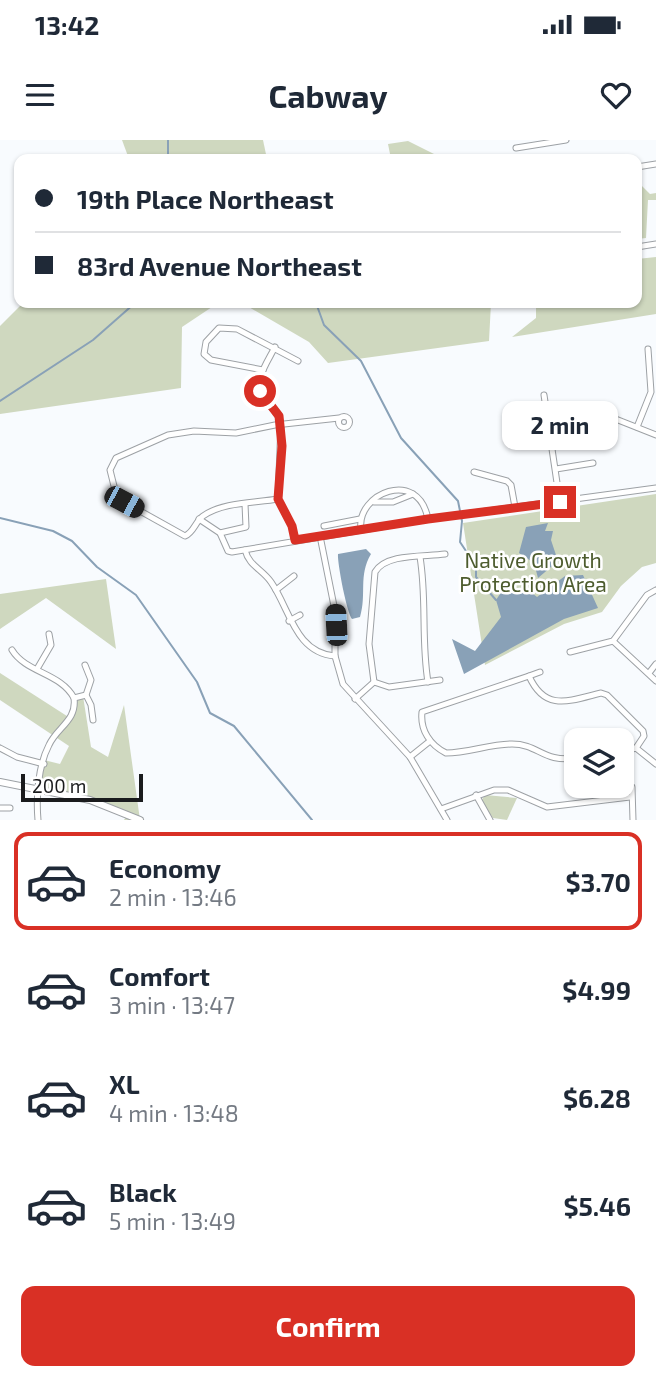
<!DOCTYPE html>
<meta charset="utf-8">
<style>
body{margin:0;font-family:"Exo 2",sans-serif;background:#f6f6f7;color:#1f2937;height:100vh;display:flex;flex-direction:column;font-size:26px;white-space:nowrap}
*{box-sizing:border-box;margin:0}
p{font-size:23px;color:#747a83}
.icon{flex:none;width:38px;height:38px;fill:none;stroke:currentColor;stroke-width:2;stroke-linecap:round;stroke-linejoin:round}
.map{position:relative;height:680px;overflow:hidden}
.drawer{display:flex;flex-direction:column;background:#fff;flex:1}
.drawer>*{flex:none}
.top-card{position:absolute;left:14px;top:14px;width:628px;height:154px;border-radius:14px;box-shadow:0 2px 5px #0004;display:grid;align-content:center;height:154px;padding:0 21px;background:#fff}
.buttons{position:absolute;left:564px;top:588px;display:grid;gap:14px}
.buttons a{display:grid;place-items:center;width:70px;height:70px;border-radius:14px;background:#fff;box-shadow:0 2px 5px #0004;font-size:35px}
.scale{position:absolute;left:21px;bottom:18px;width:122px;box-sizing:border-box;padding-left:7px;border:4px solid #1a1b1d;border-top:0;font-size:19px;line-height:24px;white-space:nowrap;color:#1a1b1d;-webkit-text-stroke:5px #fff;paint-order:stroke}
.end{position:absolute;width:32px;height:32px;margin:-16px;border:9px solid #d93025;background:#fff;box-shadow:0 0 0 4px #fff}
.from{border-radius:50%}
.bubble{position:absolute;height:49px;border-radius:14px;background:#fff;box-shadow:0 2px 5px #0004;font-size:23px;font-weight:700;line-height:49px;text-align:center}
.car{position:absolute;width:21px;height:42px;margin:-21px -10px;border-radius:9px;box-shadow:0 0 5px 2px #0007;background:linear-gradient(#222 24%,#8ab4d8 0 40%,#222 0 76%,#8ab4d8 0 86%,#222 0)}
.top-card b{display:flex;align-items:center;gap:24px;height:66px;font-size:26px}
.top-card b+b{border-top:2px solid #e0e1e3}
.top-card i{width:18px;height:18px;background:#1f2937}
ul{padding:12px 0 0;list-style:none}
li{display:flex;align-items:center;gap:21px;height:98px;margin:0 14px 10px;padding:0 7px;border:4px solid transparent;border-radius:14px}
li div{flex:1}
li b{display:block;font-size:26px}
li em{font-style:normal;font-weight:700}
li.selected{border-color:#d93025}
li>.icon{width:63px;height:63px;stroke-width:1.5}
.action{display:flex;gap:14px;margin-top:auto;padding:14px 21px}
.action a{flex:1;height:80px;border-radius:14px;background:#d93025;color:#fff;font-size:28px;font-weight:700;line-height:80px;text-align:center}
.status{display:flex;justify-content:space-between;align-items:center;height:49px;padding:0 35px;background:#fff;direction:ltr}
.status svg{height:19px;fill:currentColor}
header{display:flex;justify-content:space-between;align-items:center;height:91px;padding:0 21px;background:#fff;font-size:32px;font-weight:700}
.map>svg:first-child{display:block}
</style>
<div class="status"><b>13:42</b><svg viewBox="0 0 49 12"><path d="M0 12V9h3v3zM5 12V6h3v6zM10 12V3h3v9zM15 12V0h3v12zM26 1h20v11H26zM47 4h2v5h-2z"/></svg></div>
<header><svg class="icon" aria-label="menu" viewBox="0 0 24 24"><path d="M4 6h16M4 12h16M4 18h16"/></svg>Cabway<svg class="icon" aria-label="heart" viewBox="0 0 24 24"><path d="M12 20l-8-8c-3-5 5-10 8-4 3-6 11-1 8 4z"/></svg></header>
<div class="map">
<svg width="656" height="680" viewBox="0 0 656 680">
<rect width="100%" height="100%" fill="#f8fbfe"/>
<g fill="#cfd8bf">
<polygon points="122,0 263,0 267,19 129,19"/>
<polygon points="408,1 438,16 438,19 391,19 388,4"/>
<polygon points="637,41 650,54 656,53 656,60 648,60 646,98 637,99"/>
<polygon points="656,117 656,174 512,197 536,178 536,163 637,163 637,119"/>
<polygon points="23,163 218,163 182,187 181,248 0,274 0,186"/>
<polygon points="242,163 491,163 489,201 328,223 309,202"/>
<polygon points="656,354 656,423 642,427 621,446 602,472 564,484 485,525 463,383"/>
<polygon points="106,439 116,509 46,458 0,489 0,454"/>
<polygon points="0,533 70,578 74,558 83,556 91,607 108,617 124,565 140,680 124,680 127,675 104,665 38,650 44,620 60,624 69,606 0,560"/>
<polygon points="485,655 517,658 507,680 493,678 481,661"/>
</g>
<g fill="#89a1b7">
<polygon points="548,383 545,391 553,391 551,400 558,421 538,438 534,423 519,413 526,387"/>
<path d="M366,409l5,5c-13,22 -4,40 -11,63l-8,2c-5,-5 -15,-57 -14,-65z"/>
<polygon points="583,435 598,468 564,479 464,534 452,499 475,511 501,477 496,460 502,451 527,449 537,457 565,436"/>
</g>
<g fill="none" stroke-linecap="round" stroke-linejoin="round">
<g stroke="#89a1b7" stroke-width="2">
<polyline points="168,0 168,19"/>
<polyline points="316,163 324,185 361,221 401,298 458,361 462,381 460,402 476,426 476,437 496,460"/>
<polyline points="0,261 93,200 135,163"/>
<polyline points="0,378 53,391 72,401 97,427 136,455 197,542 210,573 234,586 312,680"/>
</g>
<defs>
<g id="minor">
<polyline points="516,8 566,0"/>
<polyline points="637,27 656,24"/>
<polyline points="637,107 656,104"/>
<path d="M275,207c-8,16 -24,36 -10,53 7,9 13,12 16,24l-3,75 14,27 3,14"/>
<polyline points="263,230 211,220 204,214 206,202 219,188 237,189 298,221"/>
<polyline points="544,255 560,363"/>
<circle cx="344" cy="282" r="5.5"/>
<polyline points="549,281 608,276 656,295"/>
<polyline points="637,287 651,252 648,209"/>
<polyline points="556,329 593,323"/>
<polyline points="474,332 507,341 511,345 515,367"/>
<path d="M278,359c-24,4 -55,3 -75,17 -8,6 -9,16 -18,20l-61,-34 -8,-8 -6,-24 6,-12 52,-23 26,-4 42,2 39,-8 64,-7"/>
<polyline points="374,362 393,362 413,354"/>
<polyline points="199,379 220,393 228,411 232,412 428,379 656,348"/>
<polyline points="324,386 360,379"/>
<path d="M361,389c-5,-35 57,-62 67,-10"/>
<polyline points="220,393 246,387 245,364"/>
<polyline points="320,396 335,471 335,516 343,544 410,617 447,680"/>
<path d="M245,410c4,16 17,19 26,32 19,27 24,71 64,74"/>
<path d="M420,417c7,42 1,83 8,125"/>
<polyline points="276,450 294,436"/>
<polyline points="289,481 300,475"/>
<polyline points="613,501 656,541"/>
<path d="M12,510c14,23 49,23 62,48l12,-3"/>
<polyline points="570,512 613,501 647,455 656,450"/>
<polyline points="85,525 91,540 86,555 91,565 93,580"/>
<polyline points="37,529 51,505 49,494"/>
<polyline points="649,533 656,524"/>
<polyline points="529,536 540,532"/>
<path d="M374,542l-5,-38 6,-72c11,-19 50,-15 70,-18"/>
<polyline points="355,559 374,542 389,547 440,540"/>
<polyline points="0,608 17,617 44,624"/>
<polyline points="636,608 656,624"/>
<polyline points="410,617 430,601"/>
<path d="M576,618c-33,5 -37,-14 -64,-14 -22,0 -44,9 -66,9 -16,-8 -26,-23 -24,-41l107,-36c16,36 40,25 72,17l6,2 36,36 1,5 -8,12 -15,4"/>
<polyline points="632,647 633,680"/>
<polyline points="476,655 490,680"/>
<polyline points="0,668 10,668"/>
<polyline points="441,669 494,650 508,650 547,667 630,657"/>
<path d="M38,680c-2,-23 0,-54 11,-75 8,-18 28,-24 25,-47"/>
</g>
<polyline id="major" points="0,642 90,660 140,680"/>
</defs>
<use href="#minor" stroke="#9da1a5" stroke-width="7"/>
<use href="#major" stroke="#9da1a5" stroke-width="8"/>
<use href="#minor" stroke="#fff" stroke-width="5"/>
<use href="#major" stroke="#fff" stroke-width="6"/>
</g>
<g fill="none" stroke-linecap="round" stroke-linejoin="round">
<polyline stroke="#d93025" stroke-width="9" points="260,251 279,276 282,306 278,359 292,386 295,400 428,379 560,362"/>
</g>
<g text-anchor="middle" stroke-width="5" stroke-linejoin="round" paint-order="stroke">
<g font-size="21" fill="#4d5c2e" stroke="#fff">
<text x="533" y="428">Native Growth<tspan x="533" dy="24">Protection Area</tspan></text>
</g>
</g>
</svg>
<div class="buttons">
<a><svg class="icon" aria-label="layers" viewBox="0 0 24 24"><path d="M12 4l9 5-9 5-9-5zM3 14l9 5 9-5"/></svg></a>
</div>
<div class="scale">200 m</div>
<i class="end from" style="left:260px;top:251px"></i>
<i class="end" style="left:560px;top:362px"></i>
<div class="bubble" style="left:502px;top:261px;width:116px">2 min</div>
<i class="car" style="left:124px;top:362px;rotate:118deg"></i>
<i class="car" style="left:336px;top:485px;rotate:357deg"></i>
<div class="top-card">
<b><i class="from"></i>19th Place Northeast</b>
<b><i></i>83rd Avenue Northeast</b>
</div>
</div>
<section class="drawer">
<ul>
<li class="selected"><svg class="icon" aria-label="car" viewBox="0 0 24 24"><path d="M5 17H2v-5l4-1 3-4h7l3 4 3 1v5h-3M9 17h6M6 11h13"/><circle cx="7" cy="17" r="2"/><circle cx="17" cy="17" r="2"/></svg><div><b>Economy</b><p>2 min · 13:46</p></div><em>$3.70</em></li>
<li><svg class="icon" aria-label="car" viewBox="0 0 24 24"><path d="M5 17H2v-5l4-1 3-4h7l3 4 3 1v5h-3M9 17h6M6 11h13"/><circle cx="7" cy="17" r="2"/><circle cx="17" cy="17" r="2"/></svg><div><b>Comfort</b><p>3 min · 13:47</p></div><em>$4.99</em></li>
<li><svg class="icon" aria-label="car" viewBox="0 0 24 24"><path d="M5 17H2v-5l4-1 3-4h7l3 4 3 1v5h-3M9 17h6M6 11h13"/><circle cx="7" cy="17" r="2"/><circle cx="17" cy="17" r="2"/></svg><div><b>XL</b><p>4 min · 13:48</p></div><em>$6.28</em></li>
<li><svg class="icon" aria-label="car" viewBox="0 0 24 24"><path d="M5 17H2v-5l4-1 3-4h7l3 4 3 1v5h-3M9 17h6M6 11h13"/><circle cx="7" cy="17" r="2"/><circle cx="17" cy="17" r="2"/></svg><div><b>Black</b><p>5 min · 13:49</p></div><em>$5.46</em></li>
</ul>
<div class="action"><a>Confirm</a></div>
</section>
